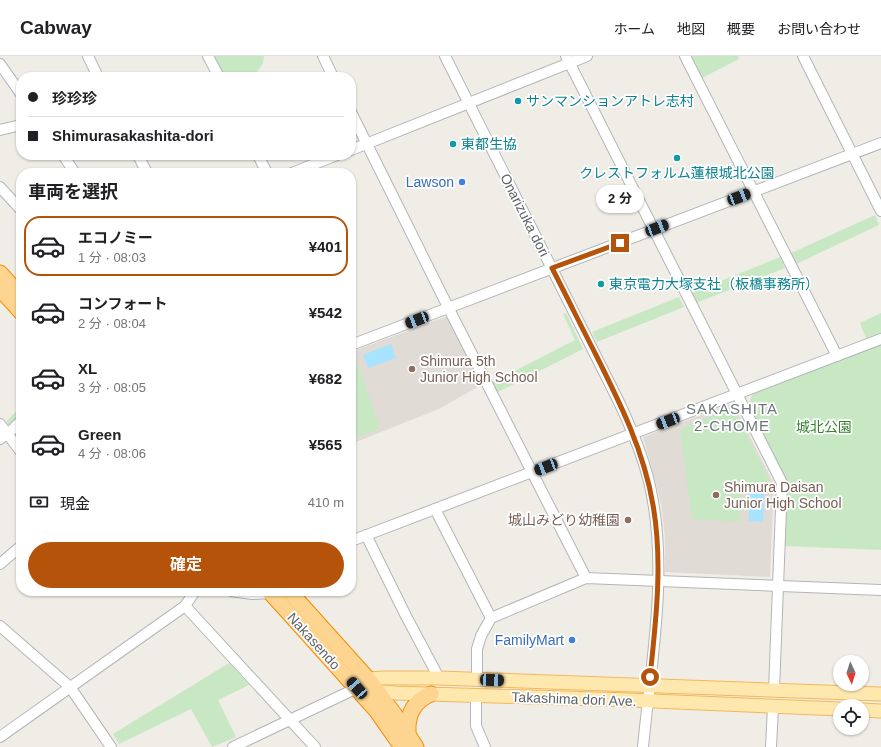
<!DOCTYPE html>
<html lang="ja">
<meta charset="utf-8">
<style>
body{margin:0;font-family:Arial,"Noto Sans JP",sans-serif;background:#f6f6f6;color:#202124;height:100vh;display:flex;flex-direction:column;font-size:15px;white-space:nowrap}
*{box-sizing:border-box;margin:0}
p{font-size:13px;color:#757577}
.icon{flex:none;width:22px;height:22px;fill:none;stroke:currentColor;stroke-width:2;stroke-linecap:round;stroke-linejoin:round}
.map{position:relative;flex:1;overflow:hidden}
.drawer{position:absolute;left:16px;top:112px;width:340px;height:428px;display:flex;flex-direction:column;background:#fff;border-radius:16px;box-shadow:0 1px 3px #0004}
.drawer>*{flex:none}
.guide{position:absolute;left:16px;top:16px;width:340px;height:88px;border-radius:16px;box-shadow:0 1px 3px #0004;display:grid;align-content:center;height:88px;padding:0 12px;background:#fff}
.needle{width:26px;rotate:176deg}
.fabs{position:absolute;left:833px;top:599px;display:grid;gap:8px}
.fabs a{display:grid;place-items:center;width:36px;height:36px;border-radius:50%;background:#fff;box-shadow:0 1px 3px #0004;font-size:20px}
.end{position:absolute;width:18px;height:18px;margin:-9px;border:5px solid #b45309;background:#fff;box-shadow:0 0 0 2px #fff}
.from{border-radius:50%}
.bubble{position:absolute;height:28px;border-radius:14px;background:#fff;box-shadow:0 1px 3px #0004;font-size:13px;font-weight:700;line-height:28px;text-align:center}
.car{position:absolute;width:12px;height:24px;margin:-12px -6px;border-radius:5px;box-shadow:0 0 3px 1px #0007;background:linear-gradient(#222 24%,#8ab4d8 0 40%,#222 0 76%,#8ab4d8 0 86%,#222 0)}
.guide b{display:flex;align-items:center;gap:14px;height:38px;font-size:15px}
.guide b+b{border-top:1px solid #e0e0e0}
.guide i{width:10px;height:10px;background:#202124}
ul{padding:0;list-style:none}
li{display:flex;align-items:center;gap:12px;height:60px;margin:0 8px 6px;padding:0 4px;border:2px solid transparent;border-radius:16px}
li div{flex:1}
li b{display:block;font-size:15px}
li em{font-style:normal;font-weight:700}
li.current{border-color:#b45309}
li>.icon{width:36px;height:36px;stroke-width:1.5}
h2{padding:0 12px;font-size:18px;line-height:48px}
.pay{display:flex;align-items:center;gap:10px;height:44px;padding:0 12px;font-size:15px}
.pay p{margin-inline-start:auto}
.button{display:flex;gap:8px;margin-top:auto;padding:8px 12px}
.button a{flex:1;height:46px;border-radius:24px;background:#b45309;color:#fff;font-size:16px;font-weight:700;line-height:46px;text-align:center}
header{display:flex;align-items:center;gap:24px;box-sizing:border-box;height:56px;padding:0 20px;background:#fff;border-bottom:1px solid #e0e0e0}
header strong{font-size:19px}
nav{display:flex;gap:22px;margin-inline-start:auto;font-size:14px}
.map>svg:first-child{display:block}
</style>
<header>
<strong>Cabway</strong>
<nav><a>ホーム</a><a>地図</a><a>概要</a><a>お問い合わせ</a></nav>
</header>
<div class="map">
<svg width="881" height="691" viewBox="0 0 881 691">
<rect width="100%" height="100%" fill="#f0ede7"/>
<g fill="#e0dcd5">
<polygon points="445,261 449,262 481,329 439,353 351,388 351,296"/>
<polygon points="733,347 774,428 770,521 665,516 665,482 661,448 657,431 643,381"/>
</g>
<g fill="#c7e8c3">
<polygon points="212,0 264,0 263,7 254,21 222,21"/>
<polygon points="692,0 738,0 739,3 702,22"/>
<polygon points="875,159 879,169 794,209 789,198"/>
<polygon points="780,201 785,212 696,247 691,237"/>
<polygon points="679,241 684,251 597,286 592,276"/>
<polygon points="566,257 583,293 496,337 491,327 575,284 563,258"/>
<polygon points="881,257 881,279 867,285 860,267"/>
<polygon points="881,288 881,494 784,490 787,427 748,349 754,335"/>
<polygon points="354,297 380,372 351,384 351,298"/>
<polygon points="21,350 21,361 11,371 6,366"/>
<polygon points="733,351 772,429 742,428 740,466 692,463 680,373"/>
<polygon points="229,607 249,629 218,644 236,681 212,691 191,653 119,688 113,678"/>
</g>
<g fill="#a8e3ff">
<polygon points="391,288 396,302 368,312 363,299"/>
<polygon points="749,436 764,437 763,466 749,465"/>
</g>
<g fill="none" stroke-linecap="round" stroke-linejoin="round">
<defs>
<g id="minor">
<polyline points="88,0 98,21"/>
<polyline points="208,0 219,21"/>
<polyline points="323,0 333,21"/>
<path d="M445,0l172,342c14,29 26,57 33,88 19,85 1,176 -7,261"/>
<polyline points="566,0 782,427 774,634"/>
<polyline points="685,0 837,300"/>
<polyline points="803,0 881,155"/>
<polyline points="0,8 21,38"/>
<polyline points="351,56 452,259 586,522"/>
<polyline points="0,74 21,69"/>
<polyline points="351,94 587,0"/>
<polyline points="63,99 75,117"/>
<polyline points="138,99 147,117"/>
<polyline points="258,99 267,117"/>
<polyline points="292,117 337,99"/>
<polyline points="0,131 21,154"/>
<polyline points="351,289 881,87"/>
<polyline points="0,368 21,396"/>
<polyline points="0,383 13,373 21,365"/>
<polyline points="435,453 491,562"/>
<polyline points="366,479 406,560 439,622"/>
<polyline points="351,485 881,283"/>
<polyline points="0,508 21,490"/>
<polyline points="231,535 252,538 271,537"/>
<polyline points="185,550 315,691"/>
<polyline points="0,570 70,631 111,691"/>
<polyline points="477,623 477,593 481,580 491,562 586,522 881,534"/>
<polyline points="476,639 476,670 485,691"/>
<polyline points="0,681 185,550 195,535"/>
<polyline points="233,691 357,632"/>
<polyline points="771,691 773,651"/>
</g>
<g id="major">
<polyline points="361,629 368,623 384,622 439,622 881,638"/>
<polyline points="370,635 395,637 630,644 840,653"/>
<polyline points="862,654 881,655"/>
</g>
<g id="highway">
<polyline points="0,217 21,240"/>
<polyline points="0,233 21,256"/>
<polyline points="269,535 376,654 402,691"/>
<polyline points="289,535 368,623 398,663 416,691"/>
<path d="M408,676c-1,-18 6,-31 23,-38"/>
</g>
</defs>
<use href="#minor" stroke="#b2b5b9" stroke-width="12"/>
<use href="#major" stroke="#f3b75c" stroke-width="15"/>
<use href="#highway" stroke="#f78c00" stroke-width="17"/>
<use href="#minor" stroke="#fff" stroke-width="10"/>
<use href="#major" stroke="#ffe8ad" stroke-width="13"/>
<use href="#highway" stroke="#fed590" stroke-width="15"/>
</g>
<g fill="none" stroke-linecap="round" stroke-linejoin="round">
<path stroke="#b45309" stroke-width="5" d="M620,187l-68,25c15,29 29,58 44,87 24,48 48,96 57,150 10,57 3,115 -3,172"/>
</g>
<g fill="#0f9aa8" stroke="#fff" stroke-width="1.5">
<circle cx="518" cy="45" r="4"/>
<circle cx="453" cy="88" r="4"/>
<circle cx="677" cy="102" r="4"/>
<circle cx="601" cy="228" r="4"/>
</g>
<g fill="#3f7fe0" stroke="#fff" stroke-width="1.5">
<circle cx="462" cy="126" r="4"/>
<circle cx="572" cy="584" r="4"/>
</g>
<g fill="#8d6e63" stroke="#fff" stroke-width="1.5">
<circle cx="412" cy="313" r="4"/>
<circle cx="716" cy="439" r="4"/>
<circle cx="628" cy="464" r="4"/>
</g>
<g text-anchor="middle" stroke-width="3.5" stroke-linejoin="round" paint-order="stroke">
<g font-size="14" fill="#0d838f" stroke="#fff" text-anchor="start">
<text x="526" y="50">サンマンションアトレ志村</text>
<text x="461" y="93">東都生協</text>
<text x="677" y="122" text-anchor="middle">クレストフォルム蓮根城北公園</text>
<text x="609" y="233">東京電力大塚支社（板橋事務所）</text>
</g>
<g font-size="14" fill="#366cbe" stroke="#fff" text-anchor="end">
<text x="454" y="131">Lawson</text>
<text x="564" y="589">FamilyMart</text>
</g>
<g font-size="14" fill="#5e6367" stroke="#fff">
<text transform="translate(525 159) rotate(63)" y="5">Onarizuka dori</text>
<text transform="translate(314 585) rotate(48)" y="5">Nakasendo</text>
<text transform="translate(574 643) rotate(2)" y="5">Takashima dori Ave.</text>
</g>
<g font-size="14" fill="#785e54" stroke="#fff" text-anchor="start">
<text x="420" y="310">Shimura 5th<tspan x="420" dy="16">Junior High School</tspan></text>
<text x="724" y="436">Shimura Daisan<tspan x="724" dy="16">Junior High School</tspan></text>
<text x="620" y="469" text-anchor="end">城山みどり幼稚園</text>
</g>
<g font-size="14" fill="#398132" stroke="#fff">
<text x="824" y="376">城北公園</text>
</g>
<g font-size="15" letter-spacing="1" fill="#6f7579" stroke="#fff">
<text x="732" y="358">SAKASHITA<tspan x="732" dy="17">2-CHOME</tspan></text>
</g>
</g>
</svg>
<div class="fabs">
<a><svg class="needle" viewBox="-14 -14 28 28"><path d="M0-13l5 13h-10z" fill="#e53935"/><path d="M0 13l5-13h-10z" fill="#757577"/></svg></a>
<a><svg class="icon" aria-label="locate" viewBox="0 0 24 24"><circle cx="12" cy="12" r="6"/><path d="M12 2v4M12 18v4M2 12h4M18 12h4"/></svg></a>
</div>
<i class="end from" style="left:650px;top:621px"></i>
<i class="end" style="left:620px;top:187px"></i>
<div class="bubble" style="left:596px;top:129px;width:48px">2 分</div>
<i class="car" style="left:739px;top:141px;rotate:69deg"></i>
<i class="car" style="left:657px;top:172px;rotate:69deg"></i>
<i class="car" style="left:417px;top:264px;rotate:249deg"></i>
<i class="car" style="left:668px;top:365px;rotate:249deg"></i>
<i class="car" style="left:546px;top:411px;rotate:249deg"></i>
<i class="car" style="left:492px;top:624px;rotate:92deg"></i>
<i class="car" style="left:357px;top:632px;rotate:319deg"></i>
<div class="guide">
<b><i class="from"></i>珍珍珍</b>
<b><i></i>Shimurasakashita-dori</b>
</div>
<section class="drawer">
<h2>車両を選択</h2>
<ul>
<li class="current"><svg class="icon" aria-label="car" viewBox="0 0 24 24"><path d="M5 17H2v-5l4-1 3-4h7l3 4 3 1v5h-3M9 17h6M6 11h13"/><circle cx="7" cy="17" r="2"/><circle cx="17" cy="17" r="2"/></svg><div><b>エコノミー</b><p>1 分 · 08:03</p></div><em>¥401</em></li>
<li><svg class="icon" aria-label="car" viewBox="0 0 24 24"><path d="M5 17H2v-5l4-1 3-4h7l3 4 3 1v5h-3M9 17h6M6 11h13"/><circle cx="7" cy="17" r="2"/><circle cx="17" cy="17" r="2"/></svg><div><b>コンフォート</b><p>2 分 · 08:04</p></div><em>¥542</em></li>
<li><svg class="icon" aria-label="car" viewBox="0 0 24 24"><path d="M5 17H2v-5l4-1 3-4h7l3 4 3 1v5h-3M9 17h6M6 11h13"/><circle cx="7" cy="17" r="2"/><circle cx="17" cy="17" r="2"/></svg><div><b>XL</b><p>3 分 · 08:05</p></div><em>¥682</em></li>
<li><svg class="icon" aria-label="car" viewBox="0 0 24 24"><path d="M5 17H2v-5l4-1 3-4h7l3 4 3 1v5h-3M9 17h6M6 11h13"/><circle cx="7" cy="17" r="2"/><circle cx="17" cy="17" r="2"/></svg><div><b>Green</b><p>4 分 · 08:06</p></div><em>¥565</em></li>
</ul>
<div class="pay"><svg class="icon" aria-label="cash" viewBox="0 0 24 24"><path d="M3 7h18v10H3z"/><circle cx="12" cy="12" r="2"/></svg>現金<p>410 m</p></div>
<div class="button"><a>確定</a></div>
</section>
</div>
